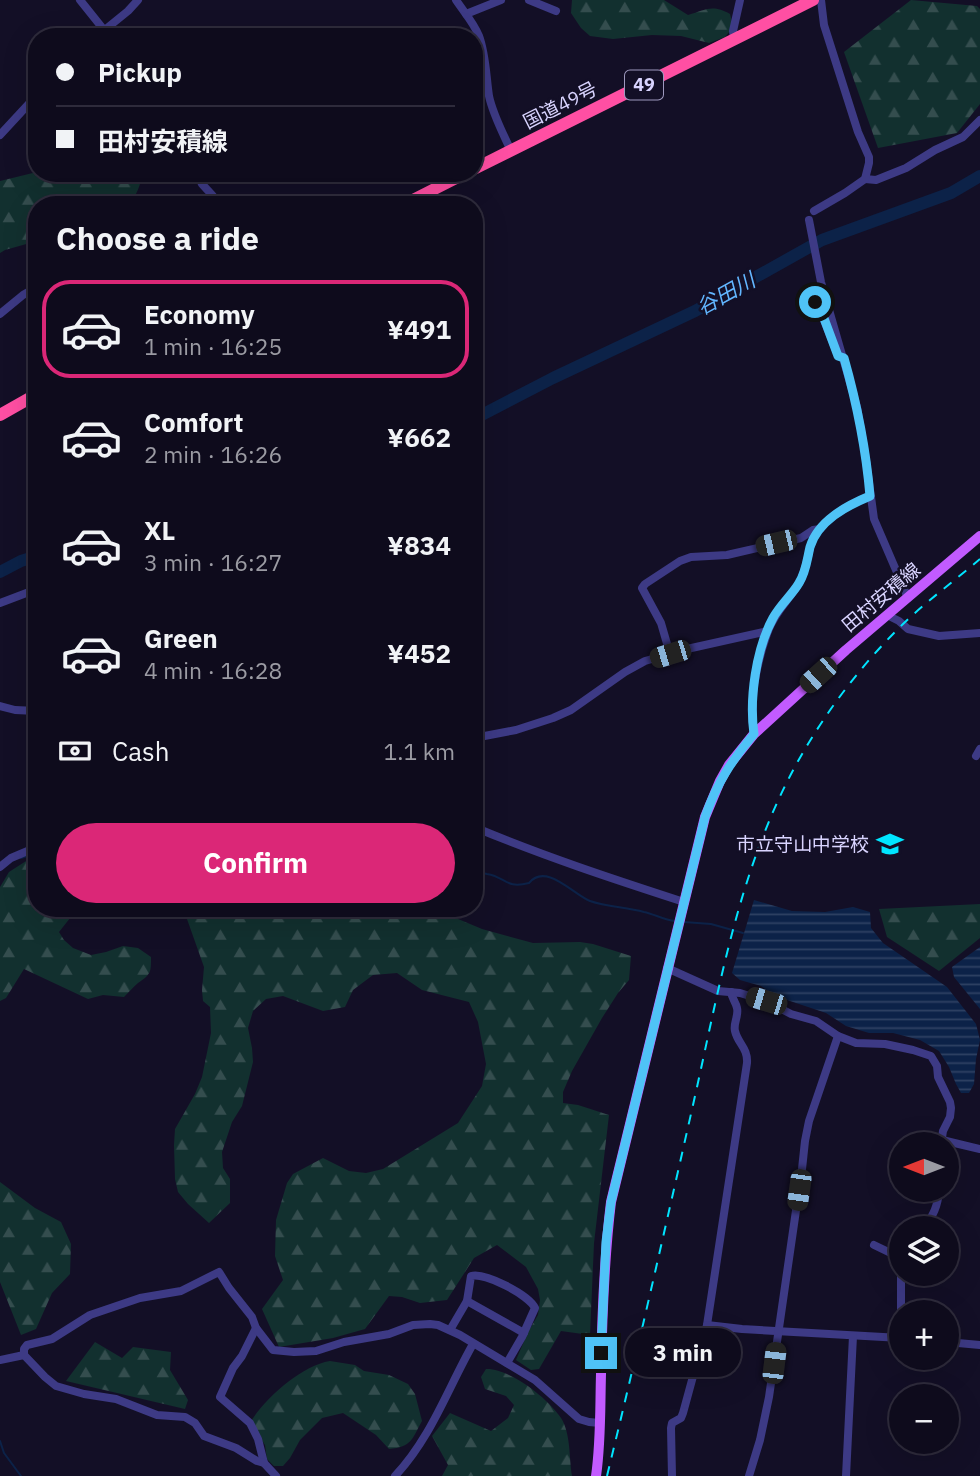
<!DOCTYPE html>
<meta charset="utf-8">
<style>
body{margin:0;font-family:"IBM Plex Sans","Noto Sans JP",sans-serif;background:#1c1929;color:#f1f3f6;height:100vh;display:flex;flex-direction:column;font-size:26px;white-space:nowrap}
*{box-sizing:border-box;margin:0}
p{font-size:23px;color:#9b9ba3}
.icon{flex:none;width:38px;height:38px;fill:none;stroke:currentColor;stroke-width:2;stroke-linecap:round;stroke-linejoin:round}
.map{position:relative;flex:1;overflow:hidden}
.sheet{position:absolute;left:28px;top:196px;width:455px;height:721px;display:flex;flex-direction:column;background:#0e0b1c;border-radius:28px;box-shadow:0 7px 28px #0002,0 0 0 2px #2e2b3b}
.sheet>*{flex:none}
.banner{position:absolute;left:28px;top:28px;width:455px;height:154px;border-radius:28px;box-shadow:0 7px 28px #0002,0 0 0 2px #2e2b3b;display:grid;align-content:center;height:154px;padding:0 28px;background:#0e0b1c}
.needle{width:46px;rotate:270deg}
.controls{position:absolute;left:889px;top:1132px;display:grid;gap:14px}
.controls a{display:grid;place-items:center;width:70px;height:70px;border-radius:50%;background:#0e0b1c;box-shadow:0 7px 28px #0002,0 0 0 2px #2e2b3b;font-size:35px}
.end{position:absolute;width:32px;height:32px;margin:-16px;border:9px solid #4fc3f7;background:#111;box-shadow:0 0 0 4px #111}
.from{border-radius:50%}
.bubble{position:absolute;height:49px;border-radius:24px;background:#0e0b1c;box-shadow:0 7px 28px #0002,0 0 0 2px #2e2b3b;font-size:23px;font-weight:700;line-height:49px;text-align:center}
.car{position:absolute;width:21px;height:42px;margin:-21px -10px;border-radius:9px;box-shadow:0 0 5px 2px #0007;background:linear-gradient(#222 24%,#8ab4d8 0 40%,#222 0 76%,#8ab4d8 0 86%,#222 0)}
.banner b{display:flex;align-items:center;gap:24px;height:66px;font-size:26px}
.banner b+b{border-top:2px solid #2e2b3b}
.banner i{width:18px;height:18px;background:#f1f3f6}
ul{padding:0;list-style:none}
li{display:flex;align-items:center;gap:21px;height:98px;margin:0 14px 10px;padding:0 14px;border:4px solid transparent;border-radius:28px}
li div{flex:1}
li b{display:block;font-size:26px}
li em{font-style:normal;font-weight:700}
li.current{border-color:#db2777}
li>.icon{width:63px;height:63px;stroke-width:1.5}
h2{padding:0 28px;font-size:32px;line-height:84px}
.pay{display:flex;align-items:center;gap:18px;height:77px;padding:0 28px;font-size:26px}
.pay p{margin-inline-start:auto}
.cta{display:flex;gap:14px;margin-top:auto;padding:14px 28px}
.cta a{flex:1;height:80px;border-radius:42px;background:#db2777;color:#fff;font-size:28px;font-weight:700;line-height:80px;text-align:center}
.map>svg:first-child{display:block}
</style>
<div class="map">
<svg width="980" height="1476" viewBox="0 0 980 1476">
<defs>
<pattern id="forest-firs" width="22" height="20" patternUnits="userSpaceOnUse" patternTransform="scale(1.75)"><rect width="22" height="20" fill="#12302f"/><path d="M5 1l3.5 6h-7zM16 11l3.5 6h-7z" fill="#344d4e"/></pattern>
<pattern id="water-rules" width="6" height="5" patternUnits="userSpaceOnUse" patternTransform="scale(1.75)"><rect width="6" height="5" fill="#0c2248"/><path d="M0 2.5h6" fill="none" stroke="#2f4163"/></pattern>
</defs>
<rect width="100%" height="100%" fill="#130f26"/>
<g fill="url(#forest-firs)">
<path d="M572,0h92l24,15c18,-5 24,-11 42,-1l2,8 -2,9 -5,6 -16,6 -28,-7 -29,-1 -39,4 -23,-3 -9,-8 -10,-15z"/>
<polygon points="911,0 977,6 980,9 980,104 957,133 878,148 844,52"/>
<path d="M37,172v1h105c-1,13 -6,21 -12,32h-93v36l-32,9 -5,3v-72z"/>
<path d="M37,854v54h41l-19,24 5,8 9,8 18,7 15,-3 17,-6 15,2 13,9c0,16 0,17 -13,26 -5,4 -9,9 -14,14l-21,-2 -15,4 -64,-30 -18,29 -6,3v-114l9,-15z"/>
<polygon points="980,904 980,938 939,971 887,937 879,909"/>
<polygon points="189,908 432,908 482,929 533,943 580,942 593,944 631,956 629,980 618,993 602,1018 572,1071 563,1092 563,1103 578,1105 609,1115 594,1243 590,1335 561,1331 539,1369 531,1370 516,1360 528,1332 538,1315 540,1300 538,1289 526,1267 497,1245 474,1258 447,1300 420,1303 402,1297 389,1296 365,1329 333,1338 279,1347 262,1309 283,1280 275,1256 276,1220 287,1183 293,1174 323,1158 349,1171 366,1173 383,1169 458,1123 482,1086 486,1064 478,1022 469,1002 422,990 397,973 373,975 353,990 345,1007 323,1011 283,996 266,999 253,1011 248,1028 252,1048 253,1062 242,1106 232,1122 222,1152 223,1168 230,1179 230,1203 209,1223 188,1204 178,1192 175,1179 174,1145 175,1129 195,1094 202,1077 211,1033 210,1007 203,1001 202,990 204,967 187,919"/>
<polygon points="0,1182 35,1208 61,1222 71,1244 70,1274 52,1293 36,1329 21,1335 0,1282"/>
<polygon points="95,1342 122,1358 133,1347 171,1352 170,1370 188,1400 185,1409 66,1381"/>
<path d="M330,1361l25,4 9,6 25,4 19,9 7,10 7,27c-10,18 -10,26 -33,28l-13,-14 -33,-22 -21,5 -22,22 -10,18 -7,8h-9l-7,-7 -2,-14 -15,-22c15,-25 51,-57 80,-62z"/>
<path d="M486,1369c23,-1 62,29 75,49 10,16 8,40 11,58h-130l6,-11 -16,-29 18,-23 41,18 17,-13 6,-13 -8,-9 -21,-7 -4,-12z"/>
</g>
<g fill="url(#water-rules)">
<polygon points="754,900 792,911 825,912 853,907 870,912 871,928 883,943 947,987 976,1024 980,1040 976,1059 974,1084 969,1093 961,1093 956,1084 949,1067 939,1051 920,1040 893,1033 869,1033 846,1026 826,1013 775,996 761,986 740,980 732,973"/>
<polygon points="980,947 980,1009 954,977 952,967"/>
</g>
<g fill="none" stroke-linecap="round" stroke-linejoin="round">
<g stroke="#0c2248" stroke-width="2">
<polyline points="21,858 37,853"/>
<path d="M474,873c4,0 9,0 13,1 19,3 18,15 42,9 17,-21 45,12 61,18 17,6 36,6 54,11 10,2 20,8 31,9"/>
<polyline points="684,922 711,924 743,933"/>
<polyline points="0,1441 4,1453 21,1476"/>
</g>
<g stroke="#0c2248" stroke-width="12">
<polyline points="474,419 553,378 695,311 822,240 951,193 980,176"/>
<polyline points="0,572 21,561 37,556"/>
</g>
<g stroke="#3d3a85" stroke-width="8">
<polyline points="80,0 104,30"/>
<path d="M456,0c8,12 18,23 23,36 7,19 7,40 10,60 4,19 14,37 22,55"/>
<polyline points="529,0 556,11"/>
<polyline points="466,14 501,0"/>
<polyline points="96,37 128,11 138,0"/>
<polyline points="734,39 733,31 740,0"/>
<polyline points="0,135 37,95"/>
<polyline points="197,173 202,184 213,196"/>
<polyline points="865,179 876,180 906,168 935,150 963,137 980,120"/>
<polyline points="814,211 845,193 865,179 869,163 869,157 858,132 824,25 821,0"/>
<polyline points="809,220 821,282 857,407 865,453 874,519 908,598"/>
<polyline points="814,301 818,305 837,353"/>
<polyline points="0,314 23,295 37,287"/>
<polyline points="0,603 37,589"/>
<polyline points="887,615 899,621 908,629 939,636 980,633"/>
<polyline points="670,654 661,623 642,588 645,584 680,561 691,557 727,555 801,538 813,530 820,529"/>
<polyline points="0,706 15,710 37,711"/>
<path d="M754,734c-5,-36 2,-70 14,-103"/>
<path d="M474,738l42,-8 37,-12 18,-8 54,-38 20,-11 42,-12 81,-18c7,-19 20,-30 30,-46 7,-11 9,-24 12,-37 7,-27 36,-42 60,-52"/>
<polyline points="976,756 980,749"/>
<path d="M474,827c69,29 139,52 210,75"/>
<polyline points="0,867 11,858 37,847"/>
<polyline points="667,968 718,991 740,993 766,1001 791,1014 816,1021 838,1036 856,1043 885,1044 913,1050 931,1056 937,1066 938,1077 950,1102 951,1108 950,1117 943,1131 941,1144"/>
<polyline points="942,1140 980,1149"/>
<path d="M924,1228c9,-12 14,-22 15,-38"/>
<polyline points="874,1245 901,1258"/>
<polyline points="901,1265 901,1313"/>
<polyline points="467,1301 524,1333"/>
<path d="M707,1325l40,-262c1,-15 -9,-19 -12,-32 -2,-8 4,-15 2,-23 -1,-6 -5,-9 -6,-16"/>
<polyline points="256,1328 242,1356 233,1368 220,1397 250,1423 258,1439 264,1463 276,1476"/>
<path d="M450,1330l17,-29 4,-25c14,-4 58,19 64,32l-13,29 -15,26"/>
<polyline points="947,1342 980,1345"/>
<polyline points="24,1355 45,1377 56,1386 84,1394 116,1399 157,1415 185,1417 195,1423 204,1436 236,1448 257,1461 264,1463"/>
<polyline points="0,1360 24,1355 24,1349 27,1345 52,1339 90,1315 140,1298 181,1291 219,1272 229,1288 252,1317 256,1328 273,1350 294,1352 316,1351 344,1342 389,1334 413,1325 430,1324 438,1325 460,1335 535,1380 579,1419 589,1422 600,1423"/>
<path d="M395,1476c36,-38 53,-88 78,-132"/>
<polyline points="672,1476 671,1428 672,1423 681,1418 683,1413 707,1325 742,1329 901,1338"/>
<polyline points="749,1476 760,1440 769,1397 802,1169 805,1141 809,1121 838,1036"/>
<polyline points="846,1476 853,1336"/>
</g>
<path stroke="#c25bff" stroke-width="10" d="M596,1476c5,-34 4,-68 5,-102 1,-58 3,-115 10,-172l94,-385 15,-36 9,-16 25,-31 92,-84 134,-114"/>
<g stroke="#ff4fa3" stroke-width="12">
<polyline points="474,169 813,0"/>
<polyline points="403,205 466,173"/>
<polyline points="0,415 37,394"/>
</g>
<path stroke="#00e5ff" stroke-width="2" stroke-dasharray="10 9" stroke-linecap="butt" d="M607,1476c30,-123 58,-247 86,-371 28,-124 48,-251 115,-361 26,-43 59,-85 95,-120 24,-23 51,-43 77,-65"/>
</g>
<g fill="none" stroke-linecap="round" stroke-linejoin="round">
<path stroke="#4fc3f7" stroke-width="9" d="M601,1353l5,-111 5,-40 94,-385c13,-36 25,-54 49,-83 -5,-35 2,-85 19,-116 7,-13 19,-23 26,-35 7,-11 8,-23 11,-36 8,-26 36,-41 60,-51 -4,-47 -13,-92 -26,-138l-6,-2 -16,-43 -7,-11"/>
</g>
<defs>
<symbol id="school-bare" viewBox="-9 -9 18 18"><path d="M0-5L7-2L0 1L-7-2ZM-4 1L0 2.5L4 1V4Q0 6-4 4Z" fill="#00e5ff" stroke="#130f26" stroke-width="2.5" paint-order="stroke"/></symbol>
</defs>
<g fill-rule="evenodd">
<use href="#school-bare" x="871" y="825" width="38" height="38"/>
</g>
<g text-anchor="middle" stroke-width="5" stroke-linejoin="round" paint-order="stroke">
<rect fill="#130f26" stroke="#9e99be" stroke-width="2" x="625" y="70.5" width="38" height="29" rx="5"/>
<g font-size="18" font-weight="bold" fill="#d9d4ff">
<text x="644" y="91">49</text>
</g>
<g font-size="19" fill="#d9d4ff" stroke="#130f26">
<text transform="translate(560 105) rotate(-27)" y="7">国道49号</text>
<text transform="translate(881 597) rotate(-40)" y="7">田村安積線</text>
</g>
<g font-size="19" fill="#d9d4ff" stroke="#130f26" text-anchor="end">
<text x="869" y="851">市立守山中学校</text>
</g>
<g font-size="21" font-style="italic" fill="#62b6ff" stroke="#130f26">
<text transform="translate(726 294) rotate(-29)" y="7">谷田川</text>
</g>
</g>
</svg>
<div class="controls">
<a><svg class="needle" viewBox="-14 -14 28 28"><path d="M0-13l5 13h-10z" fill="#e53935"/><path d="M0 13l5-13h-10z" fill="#9b9ba3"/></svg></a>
<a><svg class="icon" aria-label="layers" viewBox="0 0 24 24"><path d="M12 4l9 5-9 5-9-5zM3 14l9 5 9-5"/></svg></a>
<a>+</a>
<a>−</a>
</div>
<i class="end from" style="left:815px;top:302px"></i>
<i class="end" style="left:601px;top:1353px"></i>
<div class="bubble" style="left:625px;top:1328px;width:116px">3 min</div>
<i class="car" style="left:776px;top:543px;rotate:257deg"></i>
<i class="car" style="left:670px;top:654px;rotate:253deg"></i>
<i class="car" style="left:818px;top:675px;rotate:228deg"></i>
<i class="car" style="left:766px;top:1001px;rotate:287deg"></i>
<i class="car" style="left:799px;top:1190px;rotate:188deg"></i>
<i class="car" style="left:774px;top:1363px;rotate:7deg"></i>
<div class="banner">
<b><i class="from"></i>Pickup</b>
<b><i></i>田村安積線</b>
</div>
<section class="sheet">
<h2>Choose a ride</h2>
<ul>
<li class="current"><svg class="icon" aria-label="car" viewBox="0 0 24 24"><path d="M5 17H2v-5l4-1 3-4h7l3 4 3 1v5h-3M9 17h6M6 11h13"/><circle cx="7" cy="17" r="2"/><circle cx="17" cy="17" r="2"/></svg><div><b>Economy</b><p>1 min · 16:25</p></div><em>¥491</em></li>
<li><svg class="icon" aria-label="car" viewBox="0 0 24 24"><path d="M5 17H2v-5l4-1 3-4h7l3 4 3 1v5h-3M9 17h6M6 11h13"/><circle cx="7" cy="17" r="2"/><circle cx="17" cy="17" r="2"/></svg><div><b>Comfort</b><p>2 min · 16:26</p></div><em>¥662</em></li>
<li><svg class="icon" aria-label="car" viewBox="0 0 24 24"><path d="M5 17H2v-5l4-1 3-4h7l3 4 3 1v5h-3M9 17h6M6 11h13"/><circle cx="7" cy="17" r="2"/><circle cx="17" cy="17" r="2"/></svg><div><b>XL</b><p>3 min · 16:27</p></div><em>¥834</em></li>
<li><svg class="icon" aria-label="car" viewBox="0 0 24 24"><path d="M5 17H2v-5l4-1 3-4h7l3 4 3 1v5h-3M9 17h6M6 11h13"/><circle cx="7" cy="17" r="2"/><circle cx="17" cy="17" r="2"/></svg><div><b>Green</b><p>4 min · 16:28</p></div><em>¥452</em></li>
</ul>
<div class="pay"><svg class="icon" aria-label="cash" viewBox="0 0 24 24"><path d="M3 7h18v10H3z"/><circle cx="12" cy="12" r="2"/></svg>Cash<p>1.1 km</p></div>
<div class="cta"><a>Confirm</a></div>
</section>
</div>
